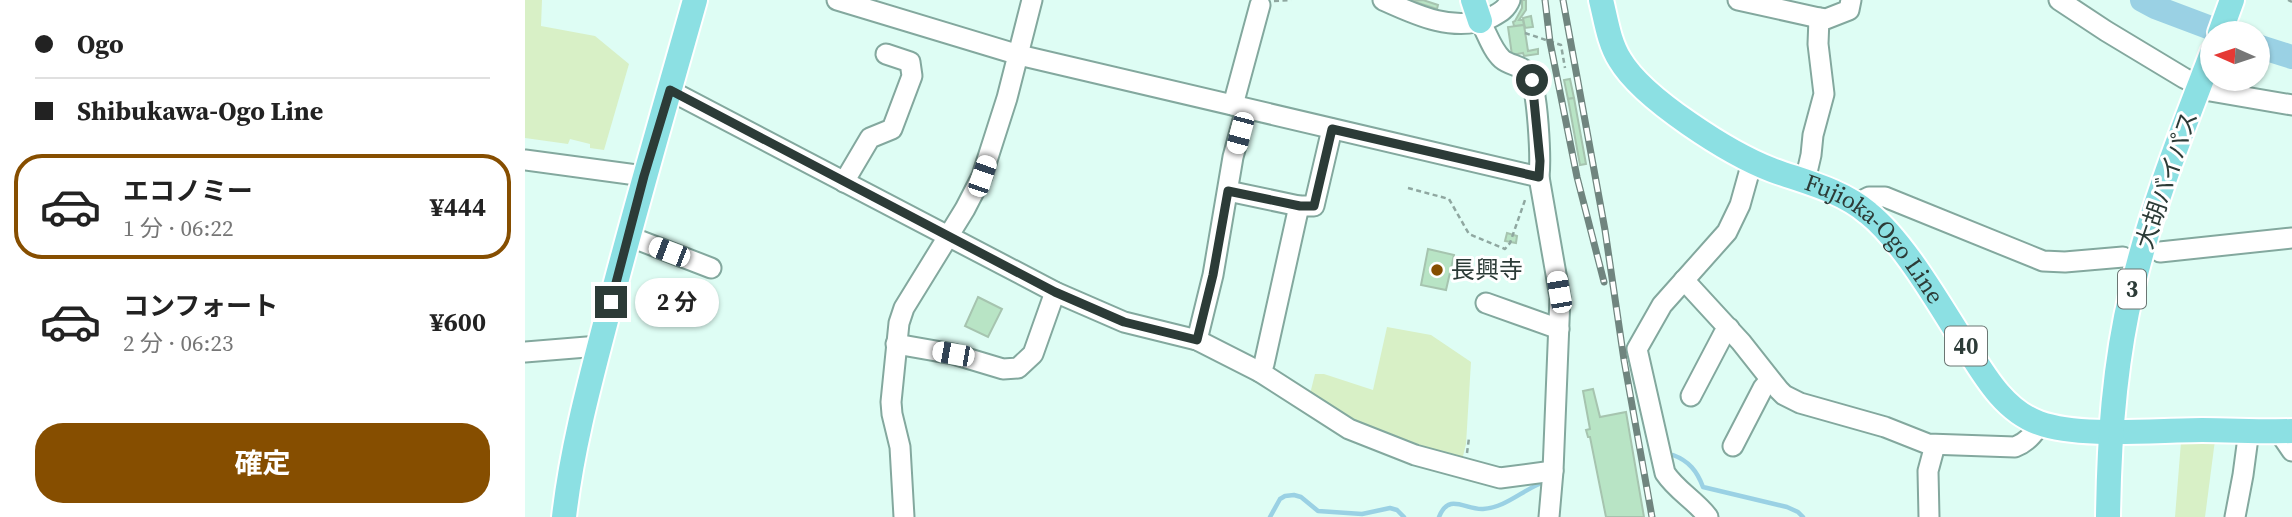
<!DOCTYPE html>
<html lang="ja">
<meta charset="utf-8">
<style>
body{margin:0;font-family:"Source Serif 4","Noto Sans JP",serif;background:#f2f2f2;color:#222;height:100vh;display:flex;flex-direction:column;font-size:26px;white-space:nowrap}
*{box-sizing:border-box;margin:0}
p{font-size:23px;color:#767676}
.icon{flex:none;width:38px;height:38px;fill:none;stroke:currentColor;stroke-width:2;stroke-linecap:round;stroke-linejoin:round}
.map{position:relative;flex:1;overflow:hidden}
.side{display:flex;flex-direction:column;background:#fff;width:525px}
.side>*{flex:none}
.hud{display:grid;align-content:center;height:154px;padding:0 35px;background:#fff}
.needle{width:46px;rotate:273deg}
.tools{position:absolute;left:1675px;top:21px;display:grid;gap:14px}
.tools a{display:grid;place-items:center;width:70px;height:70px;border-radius:50%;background:#fff;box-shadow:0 2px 5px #0004;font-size:35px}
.end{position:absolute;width:32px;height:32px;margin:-16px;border:9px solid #2c3b37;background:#fff;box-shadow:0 0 0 4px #fff}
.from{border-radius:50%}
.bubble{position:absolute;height:49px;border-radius:24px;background:#fff;box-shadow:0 2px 5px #0004;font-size:23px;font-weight:700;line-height:49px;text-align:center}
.car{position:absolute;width:21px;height:42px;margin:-21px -10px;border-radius:9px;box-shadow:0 0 5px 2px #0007;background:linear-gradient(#fff 24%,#345 0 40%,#fff 0 76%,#345 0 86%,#fff 0)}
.hud b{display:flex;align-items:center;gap:24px;height:66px;font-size:26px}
.hud b+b{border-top:2px solid #e0e0e0}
.hud i{width:18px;height:18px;background:#222}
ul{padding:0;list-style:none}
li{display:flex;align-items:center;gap:21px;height:105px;margin:0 14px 10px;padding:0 21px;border:4px solid transparent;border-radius:28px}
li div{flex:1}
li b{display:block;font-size:26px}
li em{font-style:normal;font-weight:700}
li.current{border-color:#864e00}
li>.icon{width:63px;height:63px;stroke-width:1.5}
.primary-button{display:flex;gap:14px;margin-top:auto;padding:14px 35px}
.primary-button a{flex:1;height:80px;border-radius:28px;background:#864e00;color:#fff;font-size:28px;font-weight:700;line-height:80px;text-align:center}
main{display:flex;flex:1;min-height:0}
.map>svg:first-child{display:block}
</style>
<main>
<section class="side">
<div class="hud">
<b><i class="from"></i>Ogo</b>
<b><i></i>Shibukawa-Ogo Line</b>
</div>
<ul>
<li class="current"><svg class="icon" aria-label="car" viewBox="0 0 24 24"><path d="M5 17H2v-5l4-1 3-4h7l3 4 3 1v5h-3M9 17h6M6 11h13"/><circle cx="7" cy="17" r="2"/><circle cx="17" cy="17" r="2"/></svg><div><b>エコノミー</b><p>1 分 · 06:22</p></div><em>¥444</em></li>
<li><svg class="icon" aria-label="car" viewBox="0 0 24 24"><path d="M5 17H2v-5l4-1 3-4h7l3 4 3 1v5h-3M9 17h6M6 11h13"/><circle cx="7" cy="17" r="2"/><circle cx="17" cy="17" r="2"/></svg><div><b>コンフォート</b><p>2 分 · 06:23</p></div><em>¥600</em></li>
</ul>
<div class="primary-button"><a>確定</a></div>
</section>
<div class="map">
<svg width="1767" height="517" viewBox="0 0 1767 517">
<rect width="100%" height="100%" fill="#defdf4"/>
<g fill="#d8f0c6">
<polygon points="0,0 17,0 16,26 70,36 104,64 79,150 65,148 65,144 45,139 43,144 0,138"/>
<polygon points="862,327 906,335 946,362 941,444 937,460 891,448 823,421 785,394 790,374 799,374 848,390"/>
<polygon points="1690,440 1680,517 1650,517 1656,442"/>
</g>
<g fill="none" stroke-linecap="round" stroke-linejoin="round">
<g stroke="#9ad1e4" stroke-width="4.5">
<path d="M1148,455c16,6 24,16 30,32l84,20 11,5 5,5"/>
<polyline points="745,517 755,499 760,496 769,495 776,497 793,511 837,514 865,508 872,510 879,517"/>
<path d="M914,517c10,-25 26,-7 44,-8 24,-2 39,-19 61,-27"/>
</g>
<g stroke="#9ad1e4" stroke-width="24">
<polyline points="1617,0 1630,7 1699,33"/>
<polyline points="1732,46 1767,57"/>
</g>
</g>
<g fill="#b8e4c5" stroke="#a6c4af" stroke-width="2">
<polygon points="898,0 913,5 912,9 887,1"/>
<polygon points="997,0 1001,0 1001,10 994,20 998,20 999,25 989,26 988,22 990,21 997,8"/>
<polygon points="1006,16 1008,27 1000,28 998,18"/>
<polygon points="999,25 1003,51 1013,49 1013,54 999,56 998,53 987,55 983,27"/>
<polygon points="1045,79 1049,98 1043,99 1039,80"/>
<polygon points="1049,98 1061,164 1055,165 1043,99"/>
<polygon points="982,233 992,236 991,243 980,241"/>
<polygon points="903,249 929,255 921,290 896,285"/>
<polygon points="453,297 477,309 463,337 440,326"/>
<polygon points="1068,389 1075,417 1101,412 1119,517 1081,517 1065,437 1063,437 1061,430 1065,429 1058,391"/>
</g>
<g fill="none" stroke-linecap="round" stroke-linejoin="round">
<defs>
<g id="minor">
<polyline points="312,0 494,55 1014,177"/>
<path d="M858,0c33,15 71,33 107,18 9,-5 16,-8 20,-18"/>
<polyline points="1213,0 1294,18 1301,19 1324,10 1326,0"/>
<polyline points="1534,0 1581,31 1659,78 1685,91 1767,105"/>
<path d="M955,21c7,12 12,29 22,38 8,7 21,6 27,16 9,15 12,83 10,102l21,120 -7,174 -4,46"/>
<polyline points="144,90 530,292 599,322 672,340 735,372 824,429 890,455 975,478 1028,471"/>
<polyline points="708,105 735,5"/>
<polyline points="0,160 119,176"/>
<polyline points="1280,181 1286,155 1288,135 1299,94 1293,44 1294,18"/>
<polyline points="319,182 345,138 367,129 387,76 385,62 361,54"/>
<polyline points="703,191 774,206 789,206 807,129"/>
<polyline points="1332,203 1344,197 1360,197 1518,261 1540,262 1598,257"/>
<polyline points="103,236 186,268"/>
<polyline points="1635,252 1767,238"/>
<path d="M1159,280l57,62 38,48 5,5 16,8 85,24 43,17 87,3c12,-5 18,-12 25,-23"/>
<polyline points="961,303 1034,329"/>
<polyline points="672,340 688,275 708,157 721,109"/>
<polyline points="371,344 428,354 478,369 493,368 508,354 530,292"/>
<polyline points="0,352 74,346"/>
<polyline points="735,372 739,364 774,206"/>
<polyline points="1166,396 1198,335 1204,328"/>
<polyline points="1754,432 1767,451"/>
<polyline points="1208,446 1238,388 1245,380"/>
<polyline points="379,517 375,447 367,414 366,402 374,323 379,308 440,209 457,176 482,98 507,0"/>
<path d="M1183,517c-13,-17 -31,-26 -43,-44l-28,-124 25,-44 65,-73 13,-27 12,-43"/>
<polyline points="1404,517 1403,471 1410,445"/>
<polyline points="1710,517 1718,475 1724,430"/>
</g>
<g id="major">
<polyline points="948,0 955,21"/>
<path id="s1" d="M1076,0c5,20 8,43 19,60 23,39 110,94 152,110 33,12 69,20 96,43 35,28 69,88 94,127 20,31 40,70 77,83 42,15 117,7 163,7 30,0 60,2 90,1"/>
<polyline points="1695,33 1707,0"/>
<path d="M39,517c8,-71 27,-139 45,-208 27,-104 57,-206 86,-309"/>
<path d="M1583,517c1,-76 6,-153 24,-227 19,-82 50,-159 80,-237"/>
</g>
</defs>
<use href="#minor" stroke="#83a89e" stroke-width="23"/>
<use href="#major" stroke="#fff" stroke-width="28"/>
<g stroke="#8fa7a0" stroke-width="2.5" stroke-dasharray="5 3.5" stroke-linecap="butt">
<polyline points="1763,0 1767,2"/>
<polyline points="749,1 766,0"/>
<polyline points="1000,33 1036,45 1040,68"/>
<polyline points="883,188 924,199 944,234 980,249 985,243 1000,200"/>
<polyline points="942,453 944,438"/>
</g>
<use href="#minor" stroke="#fff" stroke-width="19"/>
<use href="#major" stroke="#8ce0e3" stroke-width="24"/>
<defs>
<g id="rail">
<polyline points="1020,0 1025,42 1052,177 1079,282"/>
<polyline points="1038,0 1080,230 1099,360 1127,517"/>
</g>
</defs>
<use href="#rail" stroke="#70857f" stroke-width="7"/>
<use href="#rail" stroke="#fff" stroke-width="4.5" stroke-dasharray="13" stroke-linecap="butt"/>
</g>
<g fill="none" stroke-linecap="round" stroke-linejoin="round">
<polyline stroke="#2c3b37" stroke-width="9" points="86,302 119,176 145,90 530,292 599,322 672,340 688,275 703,191 775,206 789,206 807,129 1014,177 1015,161 1007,80"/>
</g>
<circle fill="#864e00" stroke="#fff" stroke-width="2.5" cx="912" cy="270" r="7"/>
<g text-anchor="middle" stroke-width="6" stroke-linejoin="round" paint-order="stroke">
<g fill="#fff" stroke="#6b7673" stroke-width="2">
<rect x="1593" y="269.5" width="28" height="39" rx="5"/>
<rect x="1420" y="326.5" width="42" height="39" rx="5"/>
</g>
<g font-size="23" font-weight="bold" fill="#2c3b37">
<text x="1607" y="297">3</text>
<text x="1441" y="354">40</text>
</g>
<g font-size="24" fill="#2c3b37" stroke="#fff">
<text transform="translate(1642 180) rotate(-71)" y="8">大胡バイパス</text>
<text dy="8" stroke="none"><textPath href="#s1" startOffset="380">Fujioka-Ogo Line</textPath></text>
</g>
<g font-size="24" fill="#2c3b37" stroke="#fff" text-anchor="start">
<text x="926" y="278">長興寺</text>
</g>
</g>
</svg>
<div class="tools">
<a><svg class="needle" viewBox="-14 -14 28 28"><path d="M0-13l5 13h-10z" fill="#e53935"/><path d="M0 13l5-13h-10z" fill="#767676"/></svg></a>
</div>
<i class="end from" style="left:1007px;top:80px"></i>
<i class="end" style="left:86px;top:302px"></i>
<div class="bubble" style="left:110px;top:278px;width:84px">2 分</div>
<i class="car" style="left:715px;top:133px;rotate:195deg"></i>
<i class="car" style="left:457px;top:176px;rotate:19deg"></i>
<i class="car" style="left:144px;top:252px;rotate:291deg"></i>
<i class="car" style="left:1034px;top:292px;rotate:350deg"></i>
<i class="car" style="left:428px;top:354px;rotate:280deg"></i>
</div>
</main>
